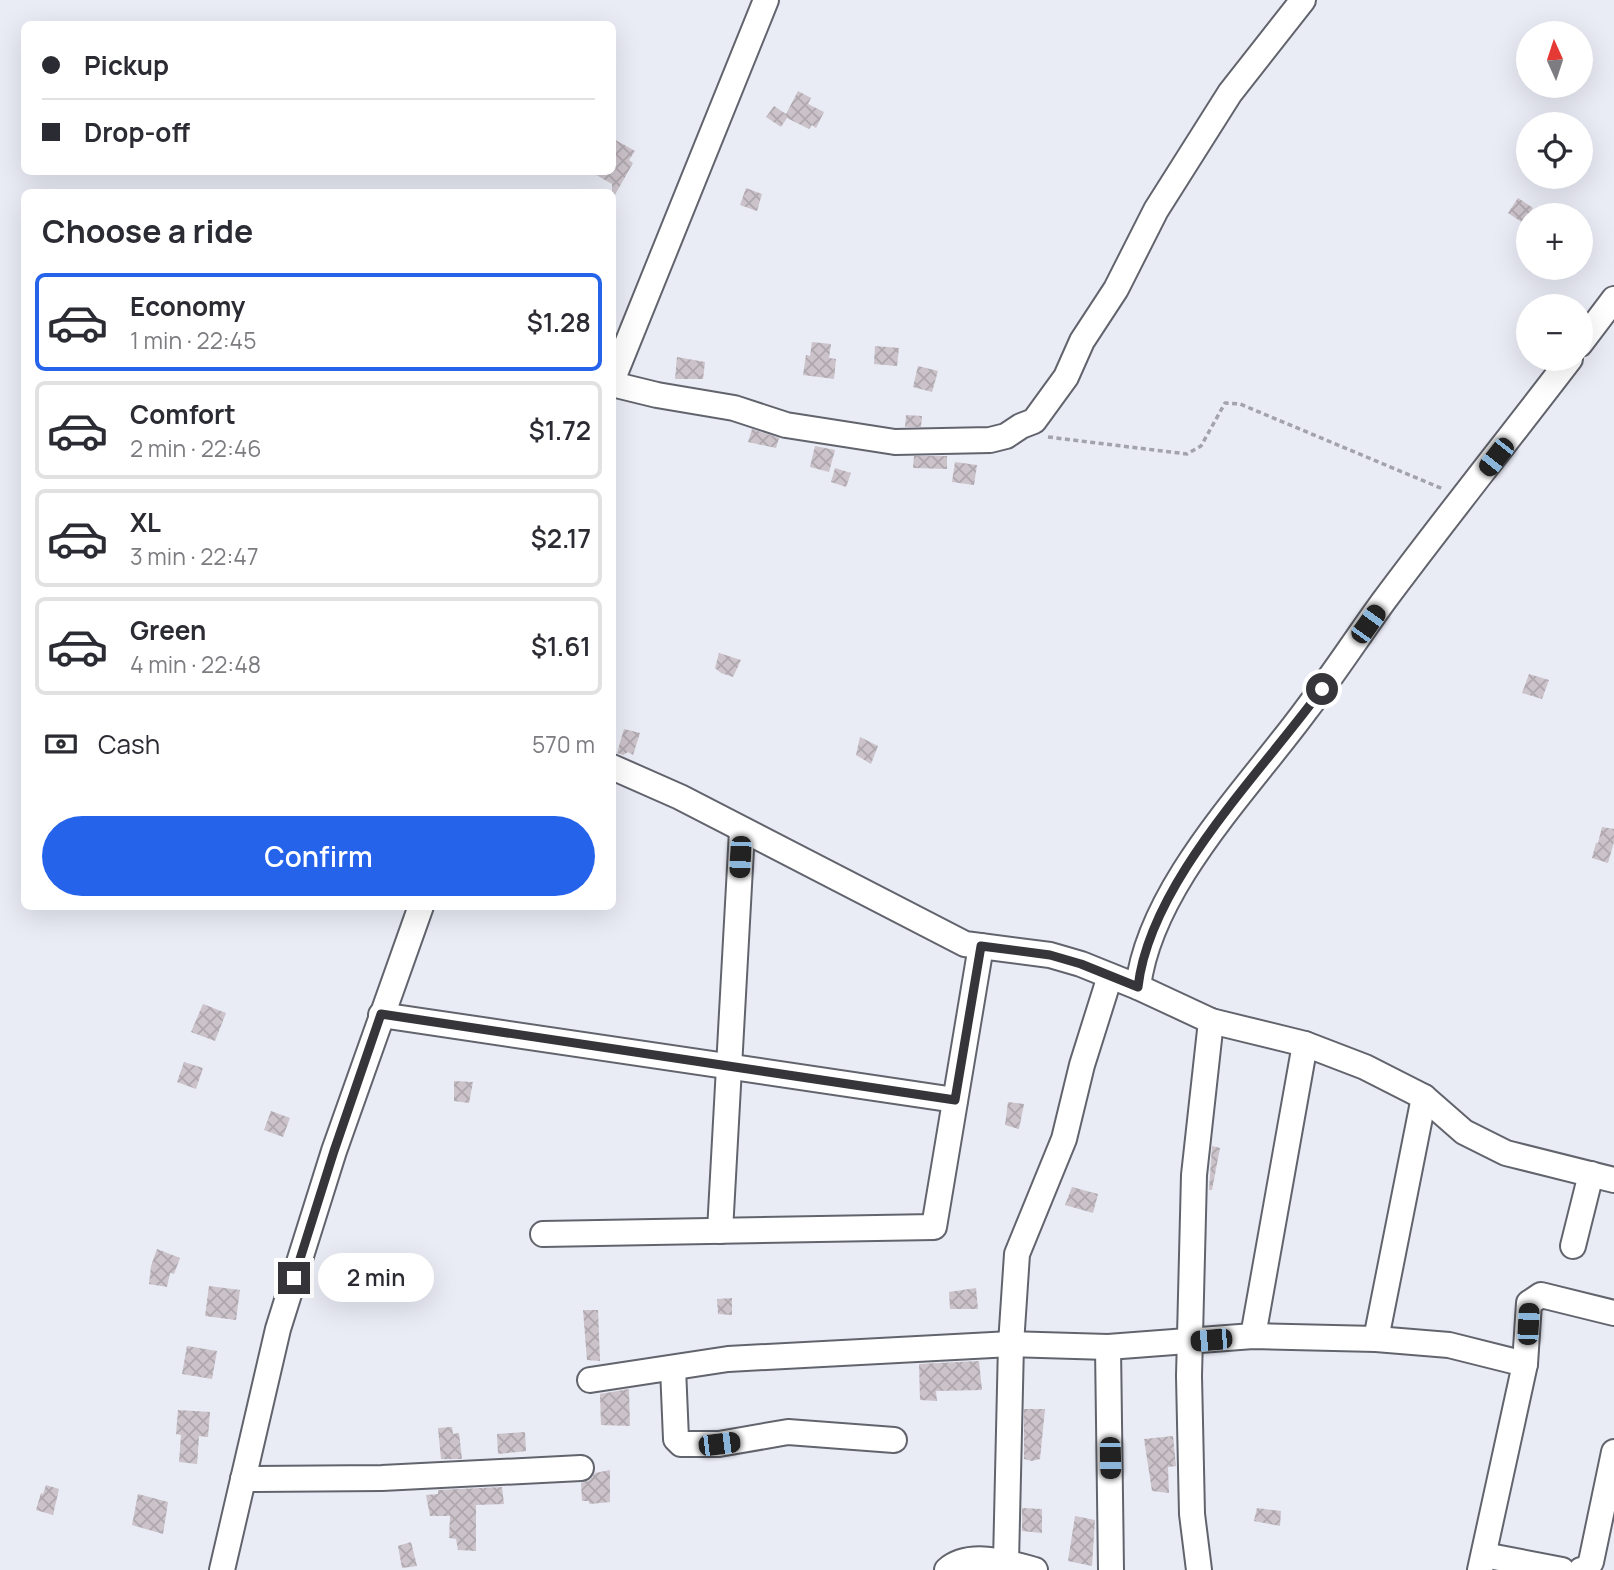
<!DOCTYPE html>
<meta charset="utf-8">
<style>
body{margin:0;font-family:Manrope,sans-serif;background:#f7f7f7;color:#2b2b33;height:100vh;display:flex;flex-direction:column;font-size:26px;white-space:nowrap}
*{box-sizing:border-box;margin:0}
p{font-size:23px;color:#7c7c81}
.icon{flex:none;width:38px;height:38px;fill:none;stroke:currentColor;stroke-width:2;stroke-linecap:round;stroke-linejoin:round}
.map{position:relative;flex:1;overflow:hidden}
.sheet{position:absolute;left:21px;top:189px;width:595px;height:721px;display:flex;flex-direction:column;background:#fff;border-radius:10px;box-shadow:0 7px 28px #0002}
.sheet>*{flex:none}
.hud{position:absolute;left:21px;top:21px;width:595px;height:154px;border-radius:10px;box-shadow:0 7px 28px #0002;display:grid;align-content:center;height:154px;padding:0 21px;background:#fff}
.needle{width:46px;rotate:357deg}
.controls{position:absolute;left:1516px;top:21px;display:grid;gap:14px}
.controls a{display:grid;place-items:center;width:77px;height:77px;border-radius:50%;background:#fff;box-shadow:0 7px 28px #0002;font-size:35px}
.end{position:absolute;width:32px;height:32px;margin:-16px;border:9px solid #36363a;background:#fff;box-shadow:0 0 0 4px #fff}
.from{border-radius:50%}
.bubble{position:absolute;height:49px;border-radius:24px;background:#fff;box-shadow:0 7px 28px #0002;font-size:23px;font-weight:600;line-height:49px;text-align:center}
.car{position:absolute;width:21px;height:42px;margin:-21px -10px;border-radius:9px;box-shadow:0 0 5px 2px #0007;background:linear-gradient(#222 24%,#8ab4d8 0 40%,#222 0 76%,#8ab4d8 0 86%,#222 0)}
.hud b{display:flex;align-items:center;gap:24px;height:66px;font-size:26px}
.hud b+b{border-top:2px solid #e1e1e2}
.hud i{width:18px;height:18px;background:#2b2b33}
ul{padding:0;list-style:none}
li{display:flex;align-items:center;gap:21px;height:98px;margin:0 14px 10px;padding:0 7px;border:4px solid #e1e1e2;border-radius:10px}
li div{flex:1}
li b{display:block;font-size:26px}
li em{font-style:normal;font-weight:600}
li.current{border-color:#2563eb}
li>.icon{width:63px;height:63px;stroke-width:1.5}
h2{padding:0 21px;font-size:32px;line-height:84px}
.pay{display:flex;align-items:center;gap:18px;height:77px;padding:0 21px;font-size:26px}
.pay p{margin-inline-start:auto}
.cta{display:flex;gap:14px;margin-top:auto;padding:14px 21px}
.cta a{flex:1;height:80px;border-radius:42px;background:#2563eb;color:#fff;font-size:28px;font-weight:600;line-height:80px;text-align:center}
.map>svg:first-child{display:block}
</style>
<div class="map">
<svg width="1614" height="1570" viewBox="0 0 1614 1570">
<defs>
<pattern id="building-cross-hatch" width="8" height="8" patternUnits="userSpaceOnUse" patternTransform="scale(1.75)"><rect width="8" height="8" fill="#cbc2ca"/><path d="M0 0l8 8M0 8l8-8" fill="none" stroke="#afa7ae"/></pattern>
</defs>
<rect width="100%" height="100%" fill="#e9ebf5"/>
<g fill="url(#building-cross-hatch)">
<polygon points="798,91 811,98 808,104 824,112 816,128 812,125 809,129 787,118 781,127 766,117 774,106 786,114"/>
<polygon points="612,138 635,151 629,160 633,163 612,200 612,184 591,172 612,172"/>
<polygon points="746,188 762,194 757,211 740,205"/>
<polygon points="1518,198 1533,208 1523,223 1508,213"/>
<polygon points="812,342 831,344 829,358 836,359 834,379 803,375 806,355 810,356"/>
<polygon points="875,346 899,348 897,366 874,364"/>
<polygon points="677,357 705,362 703,379 675,379"/>
<polygon points="918,366 938,371 932,392 913,387"/>
<polygon points="906,415 922,416 921,427 905,427"/>
<polygon points="752,429 779,438 776,448 748,442"/>
<polygon points="815,446 835,450 829,472 810,467"/>
<polygon points="914,456 947,456 947,469 913,468"/>
<polygon points="955,462 977,465 974,485 952,482"/>
<polygon points="835,468 851,473 846,487 831,482"/>
<polygon points="719,653 741,660 733,677 721,673 715,668"/>
<polygon points="1529,674 1549,680 1542,699 1522,693"/>
<polygon points="624,729 640,733 633,755 628,752 623,755 617,753"/>
<polygon points="860,737 878,746 871,764 856,755"/>
<polygon points="1602,827 1614,829 1614,842 1608,863 1592,858 1596,843 1598,843"/>
<polygon points="203,1004 226,1013 215,1041 191,1032"/>
<polygon points="184,1062 203,1068 196,1089 177,1082"/>
<polygon points="454,1081 473,1082 469,1103 454,1101"/>
<polygon points="1008,1102 1024,1104 1019,1129 1005,1125"/>
<polygon points="271,1111 290,1118 283,1137 264,1130"/>
<polygon points="1212,1146 1220,1148 1212,1190 1209,1190"/>
<polygon points="1072,1187 1098,1194 1093,1213 1065,1205"/>
<polygon points="157,1249 180,1258 174,1274 170,1273 167,1287 149,1284 151,1266"/>
<polygon points="209,1286 240,1290 236,1320 205,1316"/>
<polygon points="976,1288 978,1309 950,1309 949,1292"/>
<polygon points="732,1298 732,1315 718,1314 717,1299"/>
<polygon points="583,1310 598,1310 600,1361 587,1360"/>
<polygon points="187,1346 217,1351 212,1379 182,1374"/>
<polygon points="979,1361 982,1390 936,1391 937,1401 920,1400 919,1364"/>
<polygon points="629,1389 630,1426 601,1425 600,1394"/>
<polygon points="1024,1409 1045,1409 1040,1459 1032,1461 1024,1459"/>
<polygon points="178,1410 210,1412 208,1437 199,1436 197,1464 179,1462 181,1435 176,1434"/>
<polygon points="452,1427 453,1434 459,1433 462,1459 441,1459 438,1428"/>
<polygon points="525,1432 526,1451 498,1454 497,1434"/>
<polygon points="1173,1436 1176,1466 1168,1467 1169,1493 1152,1491 1144,1439"/>
<polygon points="610,1470 610,1502 590,1504 588,1501 582,1501 581,1483 590,1480 595,1473"/>
<polygon points="46,1485 59,1489 53,1515 36,1510 41,1493 43,1494"/>
<polygon points="502,1487 504,1504 476,1505 476,1551 458,1550 456,1539 449,1538 450,1516 430,1516 426,1495 438,1494 438,1490"/>
<polygon points="138,1494 168,1502 163,1534 132,1525"/>
<polygon points="1022,1508 1042,1509 1042,1533 1022,1531"/>
<polygon points="1257,1508 1281,1511 1280,1526 1254,1521"/>
<polygon points="1075,1516 1095,1520 1092,1566 1068,1561"/>
<polygon points="411,1542 417,1566 402,1568 398,1546"/>
</g>
<g fill="none" stroke-linecap="round" stroke-linejoin="round">
<defs>
<g id="minor">
<polyline points="1580,344 1614,299"/>
<polyline points="612,381 766,0"/>
<polyline points="612,384 657,395 734,408 786,425 895,442 990,440 1006,436 1021,426 1034,421 1066,377 1082,341 1116,289 1156,210 1230,93 1303,0"/>
<path d="M612,767l68,30 285,147 85,11 31,9 57,23c12,-100 110,-198 168,-277 27,-35 51,-72 77,-108 61,-82 125,-162 187,-243"/>
<polyline points="1138,987 1211,1021 1305,1044 1365,1067 1424,1097 1464,1132 1506,1153 1614,1180"/>
<polyline points="381,1015 955,1100"/>
<polyline points="720,1231 742,831"/>
<polyline points="543,1234 934,1227 981,946"/>
<polyline points="1573,1246 1591,1174"/>
<polyline points="1253,1336 1305,1044"/>
<polyline points="1376,1339 1424,1097"/>
<polyline points="1108,1347 1111,1570"/>
<polyline points="673,1368 676,1439 681,1444 719,1444 788,1432 894,1440"/>
<polyline points="590,1380 728,1359 1011,1344 1108,1347 1253,1336 1376,1339 1449,1345 1525,1364"/>
<polyline points="243,1479 382,1478 581,1468"/>
<polyline points="1484,1555 1562,1570"/>
<polyline points="1006,1562 1011,1344 1017,1254 1064,1139 1082,1065 1110,976"/>
<polyline points="222,1570 278,1329 334,1151 421,906"/>
<path d="M947,1570c22,-20 63,-7 88,0"/>
<polyline points="1199,1570 1192,1514 1189,1376 1194,1175 1211,1021"/>
<polyline points="1480,1570 1525,1364 1529,1303 1541,1295 1614,1313"/>
<polyline points="1581,1570 1586,1569 1591,1562 1614,1452"/>
</g>
</defs>
<use href="#minor" stroke="#62646d" stroke-width="28"/>
<polyline stroke="#a2a3ab" stroke-width="3.5" stroke-dasharray="5 3.5" stroke-linecap="butt" points="1048,437 1187,454 1201,446 1225,403 1240,404 1443,489"/>
<use href="#minor" stroke="#fff" stroke-width="24"/>
</g>
<g fill="none" stroke-linecap="round" stroke-linejoin="round">
<path stroke="#36363a" stroke-width="9" d="M294,1278l40,-127 47,-137 574,86 26,-154 69,9 31,9 57,23c12,-105 123,-214 184,-298"/>
</g>
</svg>
<div class="controls">
<a><svg class="needle" viewBox="-14 -14 28 28"><path d="M0-13l5 13h-10z" fill="#e53935"/><path d="M0 13l5-13h-10z" fill="#7c7c81"/></svg></a>
<a><svg class="icon" aria-label="locate" viewBox="0 0 24 24"><circle cx="12" cy="12" r="6"/><path d="M12 2v4M12 18v4M2 12h4M18 12h4"/></svg></a>
<a>+</a>
<a>−</a>
</div>
<i class="end from" style="left:1322px;top:689px"></i>
<i class="end" style="left:294px;top:1278px"></i>
<div class="bubble" style="left:318px;top:1253px;width:116px">2 min</div>
<i class="car" style="left:1496px;top:457px;rotate:218deg"></i>
<i class="car" style="left:1368px;top:624px;rotate:36deg"></i>
<i class="car" style="left:740px;top:857px;rotate:183deg"></i>
<i class="car" style="left:1528px;top:1324px;rotate:3deg"></i>
<i class="car" style="left:1211px;top:1340px;rotate:265deg"></i>
<i class="car" style="left:719px;top:1444px;rotate:83deg"></i>
<i class="car" style="left:1110px;top:1458px;rotate:179deg"></i>
<div class="hud">
<b><i class="from"></i>Pickup</b>
<b><i></i>Drop-off</b>
</div>
<section class="sheet">
<h2>Choose a ride</h2>
<ul>
<li class="current"><svg class="icon" aria-label="car" viewBox="0 0 24 24"><path d="M5 17H2v-5l4-1 3-4h7l3 4 3 1v5h-3M9 17h6M6 11h13"/><circle cx="7" cy="17" r="2"/><circle cx="17" cy="17" r="2"/></svg><div><b>Economy</b><p>1 min · 22:45</p></div><em>$1.28</em></li>
<li><svg class="icon" aria-label="car" viewBox="0 0 24 24"><path d="M5 17H2v-5l4-1 3-4h7l3 4 3 1v5h-3M9 17h6M6 11h13"/><circle cx="7" cy="17" r="2"/><circle cx="17" cy="17" r="2"/></svg><div><b>Comfort</b><p>2 min · 22:46</p></div><em>$1.72</em></li>
<li><svg class="icon" aria-label="car" viewBox="0 0 24 24"><path d="M5 17H2v-5l4-1 3-4h7l3 4 3 1v5h-3M9 17h6M6 11h13"/><circle cx="7" cy="17" r="2"/><circle cx="17" cy="17" r="2"/></svg><div><b>XL</b><p>3 min · 22:47</p></div><em>$2.17</em></li>
<li><svg class="icon" aria-label="car" viewBox="0 0 24 24"><path d="M5 17H2v-5l4-1 3-4h7l3 4 3 1v5h-3M9 17h6M6 11h13"/><circle cx="7" cy="17" r="2"/><circle cx="17" cy="17" r="2"/></svg><div><b>Green</b><p>4 min · 22:48</p></div><em>$1.61</em></li>
</ul>
<div class="pay"><svg class="icon" aria-label="cash" viewBox="0 0 24 24"><path d="M3 7h18v10H3z"/><circle cx="12" cy="12" r="2"/></svg>Cash<p>570 m</p></div>
<div class="cta"><a>Confirm</a></div>
</section>
</div>
